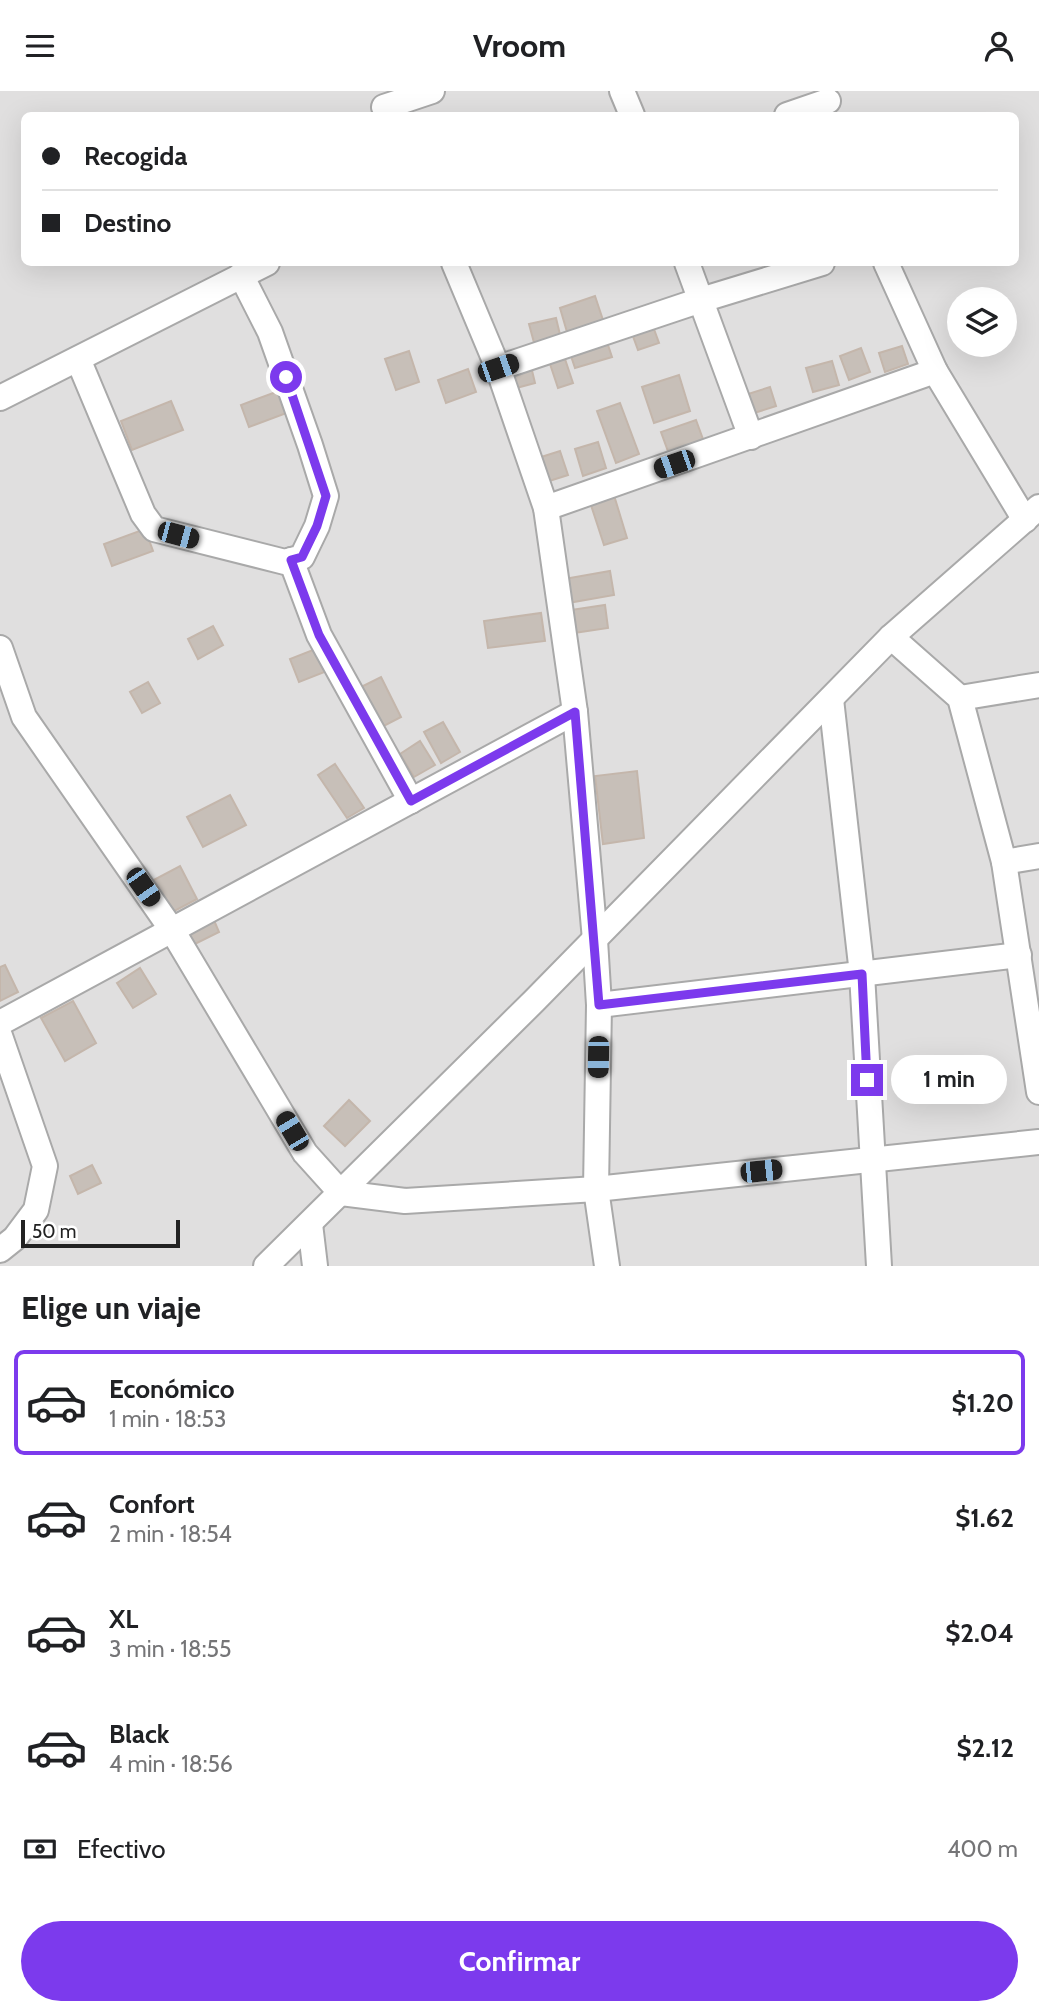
<!DOCTYPE html>
<html lang="es">
<meta charset="utf-8">
<style>
body{margin:0;font-family:Cabin,sans-serif;background:#f6f6f6;color:#202124;height:100vh;display:flex;flex-direction:column;font-size:26px;white-space:nowrap}
*{box-sizing:border-box;margin:0}
p{font-size:23px;color:#757577}
.icon{flex:none;width:38px;height:38px;fill:none;stroke:currentColor;stroke-width:2;stroke-linecap:round;stroke-linejoin:round}
.map{position:relative;height:1175px;overflow:hidden}
.panel{display:flex;flex-direction:column;background:#fff;flex:1}
.panel>*{flex:none}
.hud{position:absolute;left:21px;top:21px;width:998px;height:154px;border-radius:10px;box-shadow:0 7px 28px #0002;display:grid;align-content:center;height:154px;padding:0 21px;background:#fff}
.fabs{position:absolute;left:947px;top:196px;display:grid;gap:14px}
.fabs a{display:grid;place-items:center;width:70px;height:70px;border-radius:50%;background:#fff;box-shadow:0 7px 28px #0002;font-size:35px}
.scale{position:absolute;left:21px;bottom:18px;width:159px;box-sizing:border-box;padding-left:7px;border:4px solid #222;border-top:0;font-size:19px;line-height:24px;white-space:nowrap;color:#222;-webkit-text-stroke:5px #fff;paint-order:stroke}
.end{position:absolute;width:32px;height:32px;margin:-16px;border:9px solid #7c3aed;background:#fff;box-shadow:0 0 0 4px #fff}
.from{border-radius:50%}
.bubble{position:absolute;height:49px;border-radius:24px;background:#fff;box-shadow:0 7px 28px #0002;font-size:23px;font-weight:700;line-height:49px;text-align:center}
.car{position:absolute;width:21px;height:42px;margin:-21px -10px;border-radius:9px;box-shadow:0 0 5px 2px #0007;background:linear-gradient(#222 24%,#8ab4d8 0 40%,#222 0 76%,#8ab4d8 0 86%,#222 0)}
.hud b{display:flex;align-items:center;gap:24px;height:66px;font-size:26px}
.hud b+b{border-top:2px solid #e0e0e0}
.hud i{width:18px;height:18px;background:#202124}
ul{padding:0;list-style:none}
li{display:flex;align-items:center;gap:21px;height:105px;margin:0 14px 10px;padding:0 7px;border:4px solid transparent;border-radius:10px}
li div{flex:1}
li b{display:block;font-size:26px}
li em{font-style:normal;font-weight:700}
li.active{border-color:#7c3aed}
li>.icon{width:63px;height:63px;stroke-width:1.5}
h2{padding:0 21px;font-size:32px;line-height:84px}
.pay{display:flex;align-items:center;gap:18px;height:77px;padding:0 21px;font-size:26px}
.pay p{margin-inline-start:auto}
.button{display:flex;gap:14px;margin-top:auto;padding:14px 21px}
.button a{flex:1;height:80px;border-radius:42px;background:#7c3aed;color:#fff;font-size:28px;font-weight:700;line-height:80px;text-align:center}
header{display:flex;justify-content:space-between;align-items:center;height:91px;padding:0 21px;background:#fff;font-size:32px;font-weight:700}
.map>svg:first-child{display:block}
</style>
<header><svg class="icon" aria-label="menu" viewBox="0 0 24 24"><path d="M4 6h16M4 12h16M4 18h16"/></svg>Vroom<svg class="icon" aria-label="person" viewBox="0 0 24 24"><circle cx="12" cy="8" r="4"/><path d="M4 21q1-7 8-7t8 7"/></svg></header>
<div class="map">
<svg width="1039" height="1175" viewBox="0 0 1039 1175">
<rect width="100%" height="100%" fill="#f2efe9"/>
<path fill="#e0dfdf" fill-rule="evenodd" d="M0,0h1039v1175h-1039zM24,24h991v148h-991zM959,208h45v46h-45z"/>
<g fill="#c7bfb8" stroke="#c4b6ab" stroke-width="2">
<polygon points="595,205 603,229 567,241 560,217"/>
<polygon points="556,227 562,252 536,259 529,233"/>
<polygon points="651,230 659,252 638,259 630,237"/>
<polygon points="605,245 612,266 575,277 568,256"/>
<polygon points="902,255 908,273 885,281 879,262"/>
<polygon points="861,257 870,281 849,289 840,265"/>
<polygon points="562,259 573,292 558,297 547,264"/>
<polygon points="409,260 419,291 396,299 385,268"/>
<polygon points="832,270 839,294 813,301 806,277"/>
<polygon points="530,271 535,292 509,299 503,279"/>
<polygon points="468,278 476,301 446,312 438,289"/>
<polygon points="679,284 690,320 654,332 642,296"/>
<polygon points="770,296 776,315 748,324 742,305"/>
<polygon points="284,298 292,320 249,336 241,314"/>
<polygon points="171,310 183,339 132,359 121,330"/>
<polygon points="620,312 639,363 616,372 597,320"/>
<polygon points="696,329 704,351 669,363 661,341"/>
<polygon points="598,351 606,377 583,385 575,358"/>
<polygon points="560,360 568,384 543,392 535,368"/>
<polygon points="613,401 627,447 604,454 589,408"/>
<polygon points="145,438 153,460 112,475 104,453"/>
<polygon points="610,480 614,504 568,512 564,488"/>
<polygon points="605,514 608,537 567,543 564,520"/>
<polygon points="541,522 545,550 488,557 484,530"/>
<polygon points="213,535 223,554 198,568 188,548"/>
<polygon points="318,557 327,580 299,591 290,568"/>
<polygon points="381,586 401,626 378,638 357,598"/>
<polygon points="148,591 160,612 142,622 130,601"/>
<polygon points="443,631 460,661 441,672 424,641"/>
<polygon points="420,650 435,674 414,686 400,663"/>
<polygon points="335,673 364,717 347,727 318,684"/>
<polygon points="637,680 644,747 603,753 595,685"/>
<polygon points="230,704 246,734 203,756 187,726"/>
<polygon points="180,775 197,808 167,824 150,791"/>
<polygon points="213,827 219,841 187,857 180,844"/>
<polygon points="5,874 18,901 0,910 0,876"/>
<polygon points="140,877 156,903 133,917 117,892"/>
<polygon points="73,910 96,952 65,970 41,927"/>
<polygon points="349,1009 370,1030 345,1055 324,1035"/>
<polygon points="92,1074 101,1092 78,1103 70,1085"/>
</g>
<g fill="none" stroke-linecap="round" stroke-linejoin="round">
<defs>
<g id="minor">
<polyline points="622,0 632,24"/>
<polyline points="384,16 432,0"/>
<polyline points="787,24 828,10"/>
<polyline points="454,172 498,277 546,417 575,621 595,849 599,914 596,1098 607,1175"/>
<polyline points="687,172 751,346"/>
<polyline points="886,172 935,280 1025,429"/>
<polyline points="78,268 143,423 154,438 285,471 302,466 317,435 326,405 310,354 270,241 241,184"/>
<polyline points="498,277 701,209 822,172"/>
<polyline points="0,307 267,172"/>
<polyline points="546,417 935,280"/>
<polyline points="291,469 319,544 411,710"/>
<polyline points="891,546 960,607 1004,771 1039,1001"/>
<polyline points="0,557 24,626 172,839 305,1062 341,1102 405,1110 596,1098 1039,1051"/>
<polyline points="960,607 1039,594"/>
<polyline points="831,608 862,883 879,1175"/>
<polyline points="1004,771 1039,765"/>
<polyline points="599,914 1019,864"/>
<polyline points="0,932 575,621"/>
<polyline points="0,945 45,1075 36,1119 15,1147 0,1159"/>
<polyline points="310,1133 315,1175"/>
<polyline points="266,1175 534,910 891,546 1039,416"/>
</g>
</defs>
<use href="#minor" stroke="#a9a9a9" stroke-width="28"/>
<use href="#minor" stroke="#fff" stroke-width="24"/>
</g>
<g fill="none" stroke-linecap="round" stroke-linejoin="round">
<polyline stroke="#7c3aed" stroke-width="9" points="286,286 326,405 317,435 302,466 291,469 319,544 411,710 575,621 599,914 862,883 867,989"/>
</g>
</svg>
<div class="fabs">
<a><svg class="icon" aria-label="layers" viewBox="0 0 24 24"><path d="M12 4l9 5-9 5-9-5zM3 14l9 5 9-5"/></svg></a>
</div>
<div class="scale">50 m</div>
<i class="end from" style="left:286px;top:286px"></i>
<i class="end" style="left:867px;top:989px"></i>
<div class="bubble" style="left:891px;top:964px;width:116px">1 min</div>
<i class="car" style="left:498px;top:277px;rotate:71deg"></i>
<i class="car" style="left:674px;top:373px;rotate:251deg"></i>
<i class="car" style="left:178px;top:444px;rotate:105deg"></i>
<i class="car" style="left:143px;top:796px;rotate:145deg"></i>
<i class="car" style="left:598px;top:966px;rotate:181deg"></i>
<i class="car" style="left:292px;top:1040px;rotate:329deg"></i>
<i class="car" style="left:761px;top:1080px;rotate:84deg"></i>
<div class="hud">
<b><i class="from"></i>Recogida</b>
<b><i></i>Destino</b>
</div>
</div>
<section class="panel">
<h2>Elige un viaje</h2>
<ul>
<li class="active"><svg class="icon" aria-label="car" viewBox="0 0 24 24"><path d="M5 17H2v-5l4-1 3-4h7l3 4 3 1v5h-3M9 17h6M6 11h13"/><circle cx="7" cy="17" r="2"/><circle cx="17" cy="17" r="2"/></svg><div><b>Económico</b><p>1 min · 18:53</p></div><em>$1.20</em></li>
<li><svg class="icon" aria-label="car" viewBox="0 0 24 24"><path d="M5 17H2v-5l4-1 3-4h7l3 4 3 1v5h-3M9 17h6M6 11h13"/><circle cx="7" cy="17" r="2"/><circle cx="17" cy="17" r="2"/></svg><div><b>Confort</b><p>2 min · 18:54</p></div><em>$1.62</em></li>
<li><svg class="icon" aria-label="car" viewBox="0 0 24 24"><path d="M5 17H2v-5l4-1 3-4h7l3 4 3 1v5h-3M9 17h6M6 11h13"/><circle cx="7" cy="17" r="2"/><circle cx="17" cy="17" r="2"/></svg><div><b>XL</b><p>3 min · 18:55</p></div><em>$2.04</em></li>
<li><svg class="icon" aria-label="car" viewBox="0 0 24 24"><path d="M5 17H2v-5l4-1 3-4h7l3 4 3 1v5h-3M9 17h6M6 11h13"/><circle cx="7" cy="17" r="2"/><circle cx="17" cy="17" r="2"/></svg><div><b>Black</b><p>4 min · 18:56</p></div><em>$2.12</em></li>
</ul>
<div class="pay"><svg class="icon" aria-label="cash" viewBox="0 0 24 24"><path d="M3 7h18v10H3z"/><circle cx="12" cy="12" r="2"/></svg>Efectivo<p>400 m</p></div>
<div class="button"><a>Confirmar</a></div>
</section>
